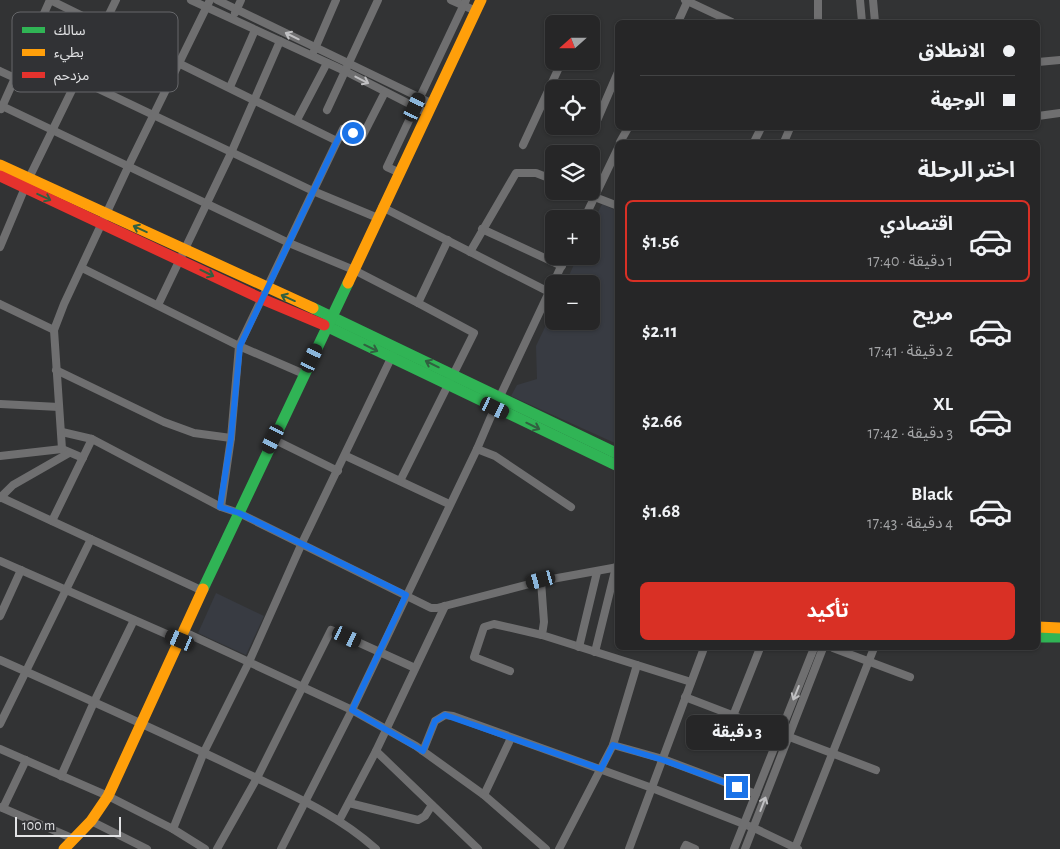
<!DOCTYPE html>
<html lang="ar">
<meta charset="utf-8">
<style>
body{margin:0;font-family:"Alegreya Sans","Noto Sans Arabic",sans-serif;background:#323233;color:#f1f3f6;direction:rtl;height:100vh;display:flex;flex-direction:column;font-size:19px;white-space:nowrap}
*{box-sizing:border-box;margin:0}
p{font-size:16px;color:#a4a5a7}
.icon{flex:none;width:28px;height:28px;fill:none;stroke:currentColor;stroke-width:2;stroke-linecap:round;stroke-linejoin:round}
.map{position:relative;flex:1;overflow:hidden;direction:ltr}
.side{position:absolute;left:615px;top:140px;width:425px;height:510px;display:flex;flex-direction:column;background:#262627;border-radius:8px;box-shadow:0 1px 4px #0004,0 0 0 1px #424344;direction:rtl}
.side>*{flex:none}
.banner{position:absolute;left:615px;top:20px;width:425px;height:110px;border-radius:8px;box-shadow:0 1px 4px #0004,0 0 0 1px #424344;direction:rtl;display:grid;align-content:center;height:110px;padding:0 25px;background:#262627}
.needle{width:32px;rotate:249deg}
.buttons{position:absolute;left:545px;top:15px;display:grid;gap:10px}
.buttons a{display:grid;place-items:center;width:55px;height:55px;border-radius:8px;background:#262627;box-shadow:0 1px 4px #0004,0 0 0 1px #424344;font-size:25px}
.scale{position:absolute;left:15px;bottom:12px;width:106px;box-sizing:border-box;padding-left:5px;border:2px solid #e2e3e5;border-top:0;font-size:14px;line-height:18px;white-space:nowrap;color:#e2e3e5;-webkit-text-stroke:4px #313235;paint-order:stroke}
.end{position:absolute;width:22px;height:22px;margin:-11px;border:6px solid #1a73e8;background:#fff;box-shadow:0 0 0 2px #fff}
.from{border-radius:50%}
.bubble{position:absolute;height:35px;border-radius:8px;background:#262627;box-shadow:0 1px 4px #0004,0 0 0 1px #424344;font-size:16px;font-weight:700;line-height:35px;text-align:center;direction:rtl}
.car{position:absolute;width:15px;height:30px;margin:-15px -8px;border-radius:6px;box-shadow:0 0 4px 1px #0007;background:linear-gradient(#222 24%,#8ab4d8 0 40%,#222 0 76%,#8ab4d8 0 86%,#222 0)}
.banner b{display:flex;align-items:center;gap:18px;height:48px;font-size:19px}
.banner b+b{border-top:1px solid #424344}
.banner i{width:12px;height:12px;background:#f1f3f6}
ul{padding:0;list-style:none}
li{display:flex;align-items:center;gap:15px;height:82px;margin:0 10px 8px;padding:0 15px;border:2px solid transparent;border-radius:8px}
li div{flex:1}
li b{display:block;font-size:19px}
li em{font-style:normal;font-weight:700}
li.selected{border-color:#d93025}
li>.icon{width:45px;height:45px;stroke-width:1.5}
h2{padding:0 25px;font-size:22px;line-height:60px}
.primary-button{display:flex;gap:10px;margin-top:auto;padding:10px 25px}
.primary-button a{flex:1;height:58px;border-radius:8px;background:#d93025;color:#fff;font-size:20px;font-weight:700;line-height:58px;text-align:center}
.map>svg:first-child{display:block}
</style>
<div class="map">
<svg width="1060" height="849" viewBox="0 0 1060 849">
<rect width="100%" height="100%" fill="#323334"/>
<g fill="#383b42">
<polygon points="602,204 617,211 617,444 511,396 517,385 537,379 536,346 554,308 554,321 591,321 591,284 565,284 578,256 591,256 591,227"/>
<polygon points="216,593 264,616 246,655 198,633"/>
</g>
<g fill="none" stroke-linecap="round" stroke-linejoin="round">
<g stroke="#6f6f70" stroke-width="8">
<polyline points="50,0 337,141"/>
<polyline points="191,0 345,71 427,113"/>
<polyline points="217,0 431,103"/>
<polyline points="451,0 476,11"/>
<polyline points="685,0 732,22"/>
<polyline points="860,0 862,22"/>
<polyline points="873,0 875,22"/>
<polyline points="235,13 241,0"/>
<polyline points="678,22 688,0"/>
<polyline points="818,22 818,0"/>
<polyline points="314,51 336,0"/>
<polyline points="25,54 313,191 378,218"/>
<polyline points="1038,62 1060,60"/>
<polyline points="0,71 15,78"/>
<polyline points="230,87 255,30"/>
<polyline points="2,106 289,243 354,270 418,303 448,240"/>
<polyline points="1,109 50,0"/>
<polyline points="327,110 378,0"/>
<polyline points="1038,116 1060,113"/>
<polyline points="297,120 327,63"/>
<polyline points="591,124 596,123 618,72"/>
<polyline points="620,142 628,128"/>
<polyline points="754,142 761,128"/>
<polyline points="784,142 790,128"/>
<polyline points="523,145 562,61"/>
<polyline points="398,172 387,167 466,0"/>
<polyline points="579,191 618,206"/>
<polyline points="382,207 549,292"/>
<polyline points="584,219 618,148"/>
<polyline points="482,229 562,266"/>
<polyline points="0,247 29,178 116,0"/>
<polyline points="470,252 516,173 536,173 554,180"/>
<polyline points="82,268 239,346 304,374"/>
<polyline points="0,304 54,330"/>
<polyline points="158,305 231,153 280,41"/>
<polyline points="56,370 164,422 194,433 231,438"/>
<polyline points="0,404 59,407"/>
<polyline points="62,432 92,439 221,507 239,513 431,608 437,608 541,581 618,567"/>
<polyline points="273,439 338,471"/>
<polyline points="477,449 495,456 571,507"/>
<polyline points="0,456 62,449"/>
<polyline points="346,456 449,504"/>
<polyline points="83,458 62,449 54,330 64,304 129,165 210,0"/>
<polyline points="400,481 474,333 418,303"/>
<polyline points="0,497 203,591"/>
<polyline points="0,498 13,485 69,453"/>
<polyline points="221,507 231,438 239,346 343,129 362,137 385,92"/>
<polyline points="52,521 92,439"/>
<polyline points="0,561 180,640"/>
<polyline points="541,581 544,622 542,635 691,682"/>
<polyline points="0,616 21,570"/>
<polyline points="184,632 352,710 416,746 484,795 546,849"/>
<polyline points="579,647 597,572"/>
<polyline points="833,648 910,677"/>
<polyline points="595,652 616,567"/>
<path d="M0,660c81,36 162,72 242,111 49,24 94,42 134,78"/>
<polyline points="510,671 474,657 484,627 494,624 542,635"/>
<polyline points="685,697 876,770"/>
<polyline points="733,716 760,648"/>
<polyline points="0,724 91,539"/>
<polyline points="613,745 663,759 756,794"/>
<polyline points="0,749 108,796 173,829 205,849"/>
<polyline points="376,751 478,849"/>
<polyline points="423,751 435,721 445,715 453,716 652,788 754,828 798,849"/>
<polyline points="61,776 94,702 134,620"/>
<polyline points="484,795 511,738"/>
<polyline points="349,803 418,820 425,816 432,805"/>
<polyline points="0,807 74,839"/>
<polyline points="3,808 26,760"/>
<polyline points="340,819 376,751 445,606"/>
<polyline points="91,821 147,849"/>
<polyline points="173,829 204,752 249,662 302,543 393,354"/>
<polyline points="795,848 874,648"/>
<polyline points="217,849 257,778 331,630 415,668"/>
<polyline points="281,849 352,710 477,449 495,407 566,256"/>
<polyline points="559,849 613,745 637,665"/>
<polyline points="629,849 704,648"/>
<polyline points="684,849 686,845 695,849"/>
<polyline points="734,849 814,648"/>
<polyline points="745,849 823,648"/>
</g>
<g stroke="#30b455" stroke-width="11">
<polyline points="313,308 618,454"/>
<polyline points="324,325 618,466"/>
<polyline points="203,589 348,283"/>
<polyline points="1038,637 1060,637"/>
</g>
<g stroke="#ff9f0a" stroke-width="11">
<polyline points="0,165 313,308"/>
<polyline points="348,283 481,0"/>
<polyline points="1038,627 1060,628"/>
<polyline points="64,849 91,821 108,796 203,589"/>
</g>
<polyline stroke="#e5322d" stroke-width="11" points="0,176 262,299 324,325"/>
</g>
<defs><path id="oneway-shaft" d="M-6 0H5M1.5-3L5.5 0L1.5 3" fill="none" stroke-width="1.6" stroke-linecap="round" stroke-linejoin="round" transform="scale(1.25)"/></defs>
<g stroke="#c0c0c2">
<use href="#oneway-shaft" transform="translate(292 36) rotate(-154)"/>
<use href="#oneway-shaft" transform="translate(362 80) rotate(27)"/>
<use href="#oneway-shaft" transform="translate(796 693) rotate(112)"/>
<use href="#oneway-shaft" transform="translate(763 804) rotate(-69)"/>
</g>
<g stroke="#316040">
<use href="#oneway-shaft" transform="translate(44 197) rotate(25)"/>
<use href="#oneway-shaft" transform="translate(140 229) rotate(-155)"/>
<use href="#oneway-shaft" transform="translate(207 273) rotate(26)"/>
<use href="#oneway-shaft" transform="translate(288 298) rotate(-156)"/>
<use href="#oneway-shaft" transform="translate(371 348) rotate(26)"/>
<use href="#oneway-shaft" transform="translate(432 364) rotate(-154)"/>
<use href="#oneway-shaft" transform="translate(533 426) rotate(26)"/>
</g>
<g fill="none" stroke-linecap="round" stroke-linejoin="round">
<polyline stroke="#1a73e8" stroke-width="6" points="353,133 343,130 337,141 240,346 231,438 220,507 239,513 406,595 352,710 423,751 435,721 445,715 601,769 613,745 663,760 737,787"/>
</g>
<rect x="12" y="12" width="166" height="80" rx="8" fill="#313235" stroke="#66676a" stroke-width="1"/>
<rect x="22" y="27" width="23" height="6" fill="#30b455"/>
<rect x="22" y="49" width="23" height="7" fill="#ff9f0a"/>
<rect x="22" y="72" width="23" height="6" fill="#e5322d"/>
<g font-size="14" fill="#e2e3e5">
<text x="54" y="35">سالك</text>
<text x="54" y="57">بطيء</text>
<text x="54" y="80">مزدحم</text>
</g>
</svg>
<div class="buttons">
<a><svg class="needle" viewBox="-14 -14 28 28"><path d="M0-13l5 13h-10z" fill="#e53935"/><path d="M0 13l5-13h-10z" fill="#a4a5a7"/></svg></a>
<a><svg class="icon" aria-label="locate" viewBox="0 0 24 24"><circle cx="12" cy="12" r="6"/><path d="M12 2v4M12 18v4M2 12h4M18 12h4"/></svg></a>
<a><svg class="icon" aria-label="layers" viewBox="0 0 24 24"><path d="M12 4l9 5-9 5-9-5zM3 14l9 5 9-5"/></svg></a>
<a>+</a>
<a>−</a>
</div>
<div class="scale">100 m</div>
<i class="end from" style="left:353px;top:133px"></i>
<i class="end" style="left:737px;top:787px"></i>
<div class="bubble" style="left:686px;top:715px;width:102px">3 دقيقة</div>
<i class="car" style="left:415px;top:107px;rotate:25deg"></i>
<i class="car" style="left:312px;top:358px;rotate:25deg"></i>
<i class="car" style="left:495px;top:408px;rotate:116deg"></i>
<i class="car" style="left:273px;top:439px;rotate:206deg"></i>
<i class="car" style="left:541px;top:580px;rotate:255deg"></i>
<i class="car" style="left:347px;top:637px;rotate:116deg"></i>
<i class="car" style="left:180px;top:640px;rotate:293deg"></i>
<div class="banner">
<b><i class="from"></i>الانطلاق</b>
<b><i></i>الوجهة</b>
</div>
<section class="side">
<h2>اختر الرحلة</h2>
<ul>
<li class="selected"><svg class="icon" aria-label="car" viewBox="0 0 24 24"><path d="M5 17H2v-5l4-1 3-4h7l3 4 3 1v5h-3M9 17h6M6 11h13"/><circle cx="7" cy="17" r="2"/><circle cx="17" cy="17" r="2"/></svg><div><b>اقتصادي</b><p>1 دقيقة · 17:40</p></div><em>$1.56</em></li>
<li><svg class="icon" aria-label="car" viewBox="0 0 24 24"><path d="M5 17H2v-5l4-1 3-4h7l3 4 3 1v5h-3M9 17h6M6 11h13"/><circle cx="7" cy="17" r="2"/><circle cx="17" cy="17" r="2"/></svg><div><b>مريح</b><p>2 دقيقة · 17:41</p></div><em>$2.11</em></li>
<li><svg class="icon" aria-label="car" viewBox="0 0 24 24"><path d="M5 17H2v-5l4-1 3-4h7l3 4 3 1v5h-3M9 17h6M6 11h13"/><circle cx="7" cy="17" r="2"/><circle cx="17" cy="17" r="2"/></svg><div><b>XL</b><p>3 دقيقة · 17:42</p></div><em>$2.66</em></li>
<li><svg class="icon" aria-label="car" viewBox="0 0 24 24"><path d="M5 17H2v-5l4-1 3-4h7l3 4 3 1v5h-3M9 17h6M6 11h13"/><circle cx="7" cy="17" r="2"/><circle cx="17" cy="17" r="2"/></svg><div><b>Black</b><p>4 دقيقة · 17:43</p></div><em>$1.68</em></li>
</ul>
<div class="primary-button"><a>تأكيد</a></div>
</section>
</div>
